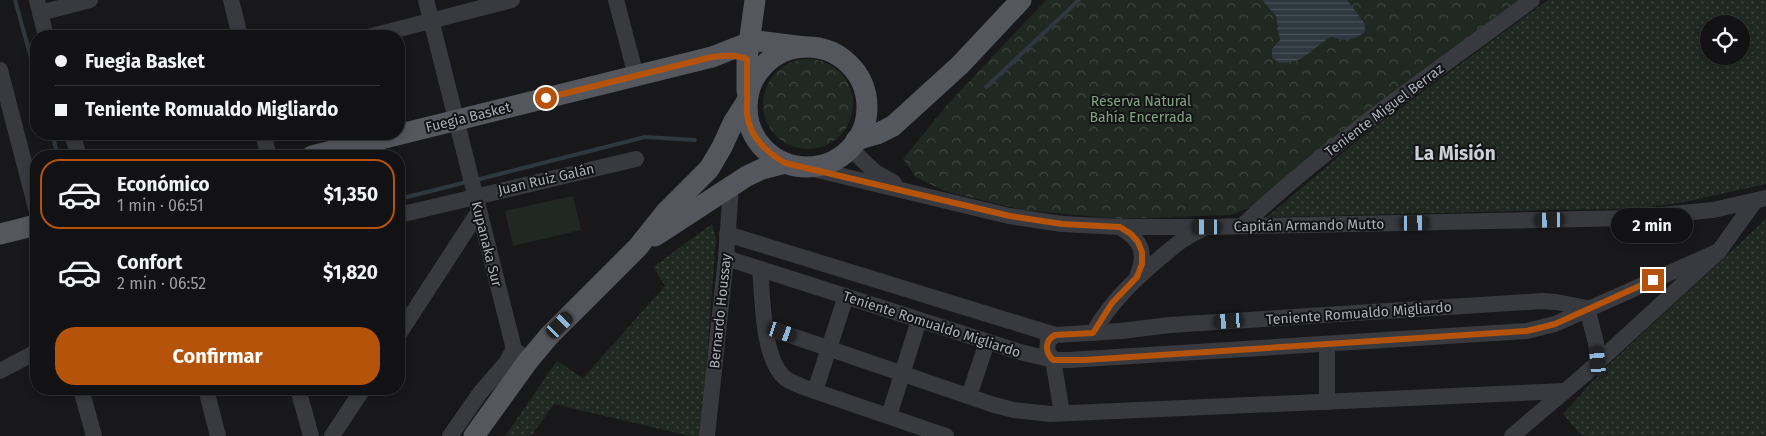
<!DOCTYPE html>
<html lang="es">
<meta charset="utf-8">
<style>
body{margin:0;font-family:"Fira Sans",sans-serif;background:#1f2022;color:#f1f3f6;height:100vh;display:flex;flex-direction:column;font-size:19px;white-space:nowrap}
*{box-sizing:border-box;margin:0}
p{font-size:16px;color:#9c9ea0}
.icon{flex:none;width:28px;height:28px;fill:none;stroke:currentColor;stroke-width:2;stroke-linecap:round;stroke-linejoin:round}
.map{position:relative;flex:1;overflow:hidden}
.panel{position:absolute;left:30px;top:150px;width:375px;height:245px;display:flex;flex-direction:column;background:#121214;border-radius:20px;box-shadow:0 2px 8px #0003,0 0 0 1px #313234}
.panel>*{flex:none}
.top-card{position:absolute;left:30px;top:30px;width:375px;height:110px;border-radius:20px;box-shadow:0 2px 8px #0003,0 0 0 1px #313234;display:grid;align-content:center;height:110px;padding:0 25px;background:#121214}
.buttons{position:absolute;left:1700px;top:15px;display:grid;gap:10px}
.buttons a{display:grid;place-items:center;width:50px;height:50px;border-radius:50%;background:#121214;box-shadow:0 2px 8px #0003,0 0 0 1px #313234;font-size:25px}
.end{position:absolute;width:22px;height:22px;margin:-11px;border:6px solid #b45309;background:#fff;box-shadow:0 0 0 2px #fff}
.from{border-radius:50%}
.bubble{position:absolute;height:35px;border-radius:18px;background:#121214;box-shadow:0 2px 8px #0003,0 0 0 1px #313234;font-size:16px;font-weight:700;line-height:35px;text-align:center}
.car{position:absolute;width:15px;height:30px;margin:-15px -8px;border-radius:6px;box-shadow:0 0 4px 1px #0007;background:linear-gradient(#222 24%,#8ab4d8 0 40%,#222 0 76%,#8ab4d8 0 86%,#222 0)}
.top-card b{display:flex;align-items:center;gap:18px;height:48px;font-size:19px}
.top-card b+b{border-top:1px solid #313234}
.top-card i{width:12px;height:12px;background:#f1f3f6}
ul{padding:9px 0 0;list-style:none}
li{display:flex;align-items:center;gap:15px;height:70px;margin:0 10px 8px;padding:0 15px;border:2px solid transparent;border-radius:20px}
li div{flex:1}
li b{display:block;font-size:19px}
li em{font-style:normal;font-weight:700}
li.on{border-color:#b45309}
li>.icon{width:45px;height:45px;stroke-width:1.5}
.button{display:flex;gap:10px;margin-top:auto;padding:10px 25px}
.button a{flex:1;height:58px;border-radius:20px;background:#b45309;color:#fff;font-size:20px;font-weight:700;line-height:58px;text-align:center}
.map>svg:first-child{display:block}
</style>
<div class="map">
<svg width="1766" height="436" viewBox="0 0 1766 436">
<defs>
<pattern id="grass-dots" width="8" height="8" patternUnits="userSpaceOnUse" patternTransform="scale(1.25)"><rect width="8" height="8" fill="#202921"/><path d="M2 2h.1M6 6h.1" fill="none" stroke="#3e463f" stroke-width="1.8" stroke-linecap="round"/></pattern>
<pattern id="forest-crowns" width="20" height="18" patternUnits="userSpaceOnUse" patternTransform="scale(1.25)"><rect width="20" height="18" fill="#202921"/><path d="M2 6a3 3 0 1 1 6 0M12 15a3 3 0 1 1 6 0" fill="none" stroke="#3e463f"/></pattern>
<pattern id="water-rules" width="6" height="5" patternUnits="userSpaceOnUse" patternTransform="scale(1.25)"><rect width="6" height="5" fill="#2e383f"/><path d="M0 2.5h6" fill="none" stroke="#4a5259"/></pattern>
</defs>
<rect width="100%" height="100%" fill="#18181a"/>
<g fill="url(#grass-dots)" fill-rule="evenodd">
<path d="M1548,0h218v184l-82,18 -40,6 -377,9 84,-71 29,-23zM1709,24h32v32h-32z"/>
<polygon points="1766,219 1766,436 1582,436 1563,414 1602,371"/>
<polygon points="712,224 716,238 701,436 690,436 554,404 531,436 505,436 557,361 583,378 665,286 653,267"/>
</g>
<g fill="url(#forest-crowns)">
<polygon points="1046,0 1520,0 1252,207 1230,215 1120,219 1023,210 944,191 916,177 903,159 947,105"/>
<circle cx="808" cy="104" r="45"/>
</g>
<polygon fill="#202921" points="573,196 581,230 513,246 505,211"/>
<path fill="url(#water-rules)" d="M1262,0h85l18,24v8c-13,9 -19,9 -34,5 -21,12 -25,26 -52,26l-7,-6v-8l8,-9 -4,-24z"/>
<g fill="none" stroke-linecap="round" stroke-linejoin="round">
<g stroke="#2e383f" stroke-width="4">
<polyline points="15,0 36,76"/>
<polyline points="986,87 1079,0"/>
<polyline points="52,134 58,156"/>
<polyline points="476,180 645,137 695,140"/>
<polyline points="399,199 467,182"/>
</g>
<g stroke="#393a3f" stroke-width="16">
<polyline points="37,0 46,36"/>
<polyline points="231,0 240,36"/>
<polyline points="426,0 514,349 528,361"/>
<polyline points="616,0 636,76"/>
<polyline points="40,13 90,0"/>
<polyline points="372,36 512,0"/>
<polyline points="0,70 36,208"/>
<polyline points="72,134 79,156"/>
<polyline points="263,134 269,156"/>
<polyline points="850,148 875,172 894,183"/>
<polyline points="805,167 1009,216 1062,224 1120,227 1207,227 1631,218 1713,210 1766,198"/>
<polyline points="399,215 636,159"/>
<path d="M1242,226c89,-84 192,-153 290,-226"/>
<path d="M1120,227c22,14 27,25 17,50"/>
<polyline points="727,234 1055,335 1121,331 1170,325 1543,301 1556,302 1587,308"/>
<polyline points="726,258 1020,352 1053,360 1069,360 1527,331 1555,324 1719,251"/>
<path d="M760,269c3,29 2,90 25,109 5,4 12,6 18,9l143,49"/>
<polyline points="1587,308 1596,343 1598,361"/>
<polyline points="766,327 994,405 1014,410 1050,414 1565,391"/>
<path d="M1093,333c17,-30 40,-52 66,-74 14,-12 26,-23 44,-30"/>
<polyline points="399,334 479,211"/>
<polyline points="1055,335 1048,341 1047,351 1053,360 1062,413"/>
<polyline points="1327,345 1327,402"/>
<polyline points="0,371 36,352"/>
<polyline points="81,389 94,436"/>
<polyline points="206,389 218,436"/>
<polyline points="298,389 311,436"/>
<polyline points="815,391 846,296"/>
<polyline points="969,396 987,342"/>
<polyline points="889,416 919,320"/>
<polyline points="332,436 363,389"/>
<polyline points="450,436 480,393 506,363 514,349"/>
<polyline points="707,436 726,258 731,186"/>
<polyline points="1512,436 1584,375 1719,251 1755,201"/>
</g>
<g stroke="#55575e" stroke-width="21">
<circle cx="807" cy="107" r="60"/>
<polyline points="747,91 747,59 755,0"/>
<polyline points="856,140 877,134 893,126 960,65 1021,0"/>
<polyline points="312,156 712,57 748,43 758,41 805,47"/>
<polyline points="0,234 36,225"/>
<polyline points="655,236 747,176 762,169 785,163"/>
<polyline points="474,436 528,361 549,336 638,247 665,213 709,169 722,147 733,123 747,101"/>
</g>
</g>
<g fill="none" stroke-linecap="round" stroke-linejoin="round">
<path stroke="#b45309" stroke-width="6" d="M546,98l166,-41c12,-1 23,-3 35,2 0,12 0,23 0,35 1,6 -1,13 0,19 2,24 19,39 38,50l225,53 52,8 58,3 11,7 7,8 4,10v12l-5,13 -25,26 -19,30 -38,2c-11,6 -10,17 -2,25h31l443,-29 28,-7 98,-44"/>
</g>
<g text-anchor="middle" stroke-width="4" stroke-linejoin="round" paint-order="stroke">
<g font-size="14" fill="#82a583" stroke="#131315">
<text x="1141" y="106">Reserva Natural<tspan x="1141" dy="16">Bahía Encerrada</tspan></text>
</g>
<g font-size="14" fill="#aab0ba" stroke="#131315">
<text transform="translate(1384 110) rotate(-37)" y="5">Teniente Miguel Berraz</text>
<text transform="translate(468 117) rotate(-14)" y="5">Fuegia Basket</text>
<text transform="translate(546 179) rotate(-13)" y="5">Juan Ruiz Galán</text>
<text transform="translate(1309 225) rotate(-1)" y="5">Capitán Armando Mutto</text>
<text transform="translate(487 244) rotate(76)" y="5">Kupanaka Sur</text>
<text transform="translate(720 311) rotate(-84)" y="5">Bernardo Houssay</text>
<text transform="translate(1359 313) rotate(-4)" y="5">Teniente Romualdo Migliardo</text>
<text transform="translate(932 324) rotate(18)" y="5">Teniente Romualdo Migliardo</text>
</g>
<g font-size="19" font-weight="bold" fill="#cccfd6" stroke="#131315">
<text x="1455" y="160">La Misión</text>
</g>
</g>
</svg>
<div class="buttons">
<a><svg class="icon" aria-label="locate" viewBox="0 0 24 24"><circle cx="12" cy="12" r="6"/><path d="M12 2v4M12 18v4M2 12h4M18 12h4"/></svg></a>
</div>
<i class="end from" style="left:546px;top:98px"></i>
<i class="end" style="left:1653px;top:280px"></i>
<div class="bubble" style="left:1611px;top:208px;width:82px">2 min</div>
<i class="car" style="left:1550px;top:220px;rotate:269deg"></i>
<i class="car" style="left:1415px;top:223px;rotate:89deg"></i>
<i class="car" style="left:1207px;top:227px;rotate:270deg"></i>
<i class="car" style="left:1229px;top:321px;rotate:266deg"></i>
<i class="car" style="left:560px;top:325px;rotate:45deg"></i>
<i class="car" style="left:782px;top:332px;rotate:109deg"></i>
<i class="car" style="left:1598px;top:361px;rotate:355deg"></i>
<div class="top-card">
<b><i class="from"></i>Fuegia Basket</b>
<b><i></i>Teniente Romualdo Migliardo</b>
</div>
<section class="panel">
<ul>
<li class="on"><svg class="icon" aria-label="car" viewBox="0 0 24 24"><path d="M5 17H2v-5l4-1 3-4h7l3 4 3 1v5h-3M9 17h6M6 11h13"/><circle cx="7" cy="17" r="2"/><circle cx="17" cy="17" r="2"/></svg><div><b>Económico</b><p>1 min · 06:51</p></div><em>$1,350</em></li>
<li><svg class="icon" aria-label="car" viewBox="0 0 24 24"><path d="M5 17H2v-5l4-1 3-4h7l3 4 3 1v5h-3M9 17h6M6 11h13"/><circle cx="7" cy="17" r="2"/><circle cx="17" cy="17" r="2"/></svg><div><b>Confort</b><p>2 min · 06:52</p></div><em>$1,820</em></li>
</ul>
<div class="button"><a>Confirmar</a></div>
</section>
</div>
